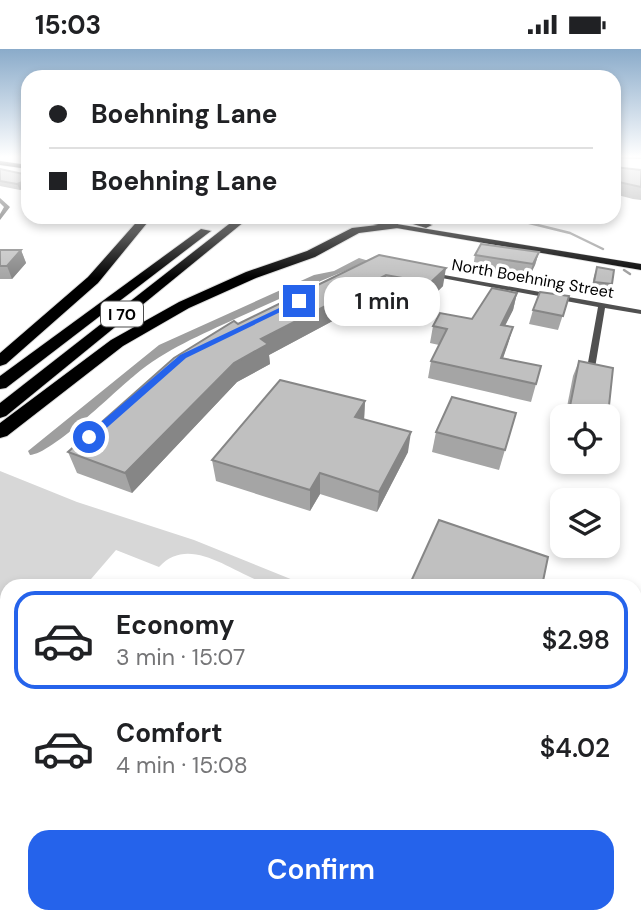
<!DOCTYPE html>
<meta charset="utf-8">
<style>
body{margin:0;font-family:"DM Sans",sans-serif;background:#f6f6f6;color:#202124;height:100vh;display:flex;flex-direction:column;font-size:26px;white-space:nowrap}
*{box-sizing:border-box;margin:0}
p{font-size:23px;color:#757577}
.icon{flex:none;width:38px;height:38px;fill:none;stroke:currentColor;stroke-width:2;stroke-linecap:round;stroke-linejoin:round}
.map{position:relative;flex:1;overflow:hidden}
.drawer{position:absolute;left:0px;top:530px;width:642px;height:345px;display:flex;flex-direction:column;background:#fff;border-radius:21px 21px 0 0;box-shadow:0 4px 10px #0003}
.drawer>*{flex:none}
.top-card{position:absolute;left:21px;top:21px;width:600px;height:154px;border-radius:21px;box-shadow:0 4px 10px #0003;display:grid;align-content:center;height:154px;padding:0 28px;background:#fff}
.tools{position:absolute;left:550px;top:355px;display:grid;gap:14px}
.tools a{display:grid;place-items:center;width:70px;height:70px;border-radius:14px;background:#fff;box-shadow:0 4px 10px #0003;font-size:35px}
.end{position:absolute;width:32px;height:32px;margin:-16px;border:9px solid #2563eb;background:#fff;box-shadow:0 0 0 4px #fff}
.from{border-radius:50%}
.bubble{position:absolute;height:49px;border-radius:21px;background:#fff;box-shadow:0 4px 10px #0003;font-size:23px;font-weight:600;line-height:49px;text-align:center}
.top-card b{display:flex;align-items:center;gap:24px;height:66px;font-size:26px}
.top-card b+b{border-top:2px solid #e0e0e0}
.top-card i{width:18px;height:18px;background:#202124}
ul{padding:12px 0 0;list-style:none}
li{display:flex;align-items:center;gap:21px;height:98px;margin:0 14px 10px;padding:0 14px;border:4px solid transparent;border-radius:21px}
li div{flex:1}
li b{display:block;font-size:26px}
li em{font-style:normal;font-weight:600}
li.on{border-color:#2563eb}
li>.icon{width:63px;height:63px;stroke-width:1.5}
.primary-button{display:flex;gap:14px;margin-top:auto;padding:14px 28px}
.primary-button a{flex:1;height:80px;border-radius:21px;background:#2563eb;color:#fff;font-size:28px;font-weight:600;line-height:80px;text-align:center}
.status{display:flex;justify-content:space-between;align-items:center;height:49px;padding:0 35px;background:#fff;direction:ltr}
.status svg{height:19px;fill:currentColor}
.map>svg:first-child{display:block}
</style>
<div class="status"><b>15:03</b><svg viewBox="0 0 49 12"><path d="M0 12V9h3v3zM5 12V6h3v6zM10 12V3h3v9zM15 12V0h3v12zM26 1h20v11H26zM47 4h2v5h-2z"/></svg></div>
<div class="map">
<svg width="641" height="874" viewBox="0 0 641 874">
<rect width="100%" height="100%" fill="#fff"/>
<path fill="#d7d7d7" d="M0,422l77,31 117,38 114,46c-10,0 -23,2 -33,0 -37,-7 -83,-55 -116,-19l-43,-17 -31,36h-78v84l-7,8z"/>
<g fill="#9e9e9e">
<path d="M359,209l10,3c-45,18 -88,37 -132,57 -36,17 -71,31 -102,57 -20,16 -83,79 -105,80l-2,-4 131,-106 155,-70 20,-4z"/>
<polygon points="212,868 501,868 513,874 212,874"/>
</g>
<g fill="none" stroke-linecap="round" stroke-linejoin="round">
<polyline stroke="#9e9e9e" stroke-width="2" points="505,168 516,171"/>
<g stroke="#9e9e9e" stroke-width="2.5">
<polyline points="509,169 570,184 603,200"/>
<polyline points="624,221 630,225"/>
</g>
<defs>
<g id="primary">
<polygon points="0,112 28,116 28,120 0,116"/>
<polygon points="332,168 354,168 641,215 641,221"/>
</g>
<g id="motorway">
<polygon points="141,168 152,168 98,234 6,315 0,317 0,304 88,228"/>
<polygon points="238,168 250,168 6,367 0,369 0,354"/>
<polygon points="390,168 408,168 432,176 426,179"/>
<polygon points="394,174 398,175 398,179 359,184 315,208 256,229 189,259 123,297 7,387 0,389 0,374 111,291 179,253 246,223 307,202 352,179"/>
<polygon points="201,180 211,182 6,339 0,340 0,327"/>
</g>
</defs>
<use href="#primary" stroke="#dbdbdb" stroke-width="1"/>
<use href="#motorway" stroke="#dbdbdb" stroke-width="2"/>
<g fill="#505050" fill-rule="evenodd">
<polygon points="614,107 641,108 641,110 614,109"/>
<polygon points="0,149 10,158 0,171 0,165 4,158 0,154"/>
<polygon points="433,224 641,261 641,265 605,259 595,319 591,321 587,319 598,258 431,227 431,225"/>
</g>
<use href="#primary" fill="#000" fill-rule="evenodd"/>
<use href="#motorway" fill="#000" fill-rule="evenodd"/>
</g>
<g fill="#a5a5a5">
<polygon points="614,118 641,121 641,151 633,150 614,145"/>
<polygon points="0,120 28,126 20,141 0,137"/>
<polygon points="0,201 21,201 26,214 12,230 0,230"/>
<polygon points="539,203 535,216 529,228 473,219 475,206"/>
<polygon points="379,206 443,237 428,252 385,244 269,306 270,315 237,333 132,444 77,424 68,403 238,275"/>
<polygon points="597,218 612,235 608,245 591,242 594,227"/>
<polygon points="517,244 513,261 505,276 513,278 503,309 536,335 531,353 428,329 431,312 439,296 430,294 433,277 472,270"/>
<polygon points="569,247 558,281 529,275 533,261"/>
<polygon points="579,312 608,366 607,368 565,368 573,327"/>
<polygon points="365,352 364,370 408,403 377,463 320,445 310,462 216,432 212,411"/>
<polygon points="516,364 499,421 432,403 436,383"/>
<polygon points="635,572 641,574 641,655 635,653"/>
<polygon points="635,706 641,708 641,841 635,838"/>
</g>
<g fill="#868686">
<polygon points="28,131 28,138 20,141 17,135"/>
<polygon points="21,201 26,214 12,230 7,217"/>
<polygon points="539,203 535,216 529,228 533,215"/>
<polygon points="446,219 443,237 428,252 430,234"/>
<polygon points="386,226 385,244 269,306 270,315 237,333 132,444 125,424 234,314 261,290"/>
<polygon points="517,244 513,261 497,293 501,276"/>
<polygon points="513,278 508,295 497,326 501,309"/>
<polygon points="365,352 364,372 355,368"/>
<polygon points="411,383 408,403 377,463 379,443"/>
<polygon points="320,424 320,445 310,462 310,441"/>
<polygon points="193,868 202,868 201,874 191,874"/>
</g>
<g fill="#c0c0c0" stroke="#868686" stroke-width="2">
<polygon points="614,118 641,121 641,138 614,132"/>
<polygon points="0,120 28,126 28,131 17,135 0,132"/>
<polygon points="481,195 539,203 533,215 475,206"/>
<polygon points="0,201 21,201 7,217 0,217"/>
<polygon points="379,206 446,219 430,234 386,226 261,290 268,295 234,314 125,424 68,403 174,309 234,272 238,275"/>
<polygon points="597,218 614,221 612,235 594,233"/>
<polygon points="492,239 517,244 501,276 513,278 501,309 541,317 536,335 431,312 447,280 433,277 440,264 472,270"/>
<polygon points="540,243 569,247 563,267 533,261"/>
<polygon points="579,312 613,319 608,366 570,357"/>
<polygon points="280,331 365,352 355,368 411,383 379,443 320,424 310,441 212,411"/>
<polygon points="452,348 516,364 505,401 436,383"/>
<polygon points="439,471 548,508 542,537 409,537"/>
<polygon points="635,572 641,574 641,637 635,635"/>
<polygon points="7,646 7,868 193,868 191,874 0,874 0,654"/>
<polygon points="635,706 641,708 641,822 635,819"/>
</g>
<linearGradient id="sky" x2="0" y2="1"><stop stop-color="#8aabca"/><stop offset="0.47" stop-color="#fff"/><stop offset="1" stop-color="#fff" stop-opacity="0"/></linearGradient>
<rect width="641" height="229" fill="url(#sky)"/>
<polygon fill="#2563eb" points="296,251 303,252 186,309 93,391 86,391 86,386 180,306"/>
<g text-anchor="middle" stroke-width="7" stroke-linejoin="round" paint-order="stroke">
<g font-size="16" fill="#000" stroke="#fff">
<text transform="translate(533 229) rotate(10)" y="6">North Boehning Street</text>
</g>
<rect fill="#fff" stroke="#4c4c4c" stroke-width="2" x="101" y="252.5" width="42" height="25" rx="5"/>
<g font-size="16" font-weight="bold" fill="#000">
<text x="122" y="271">I 70</text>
</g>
</g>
</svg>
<div class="tools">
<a><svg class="icon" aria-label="locate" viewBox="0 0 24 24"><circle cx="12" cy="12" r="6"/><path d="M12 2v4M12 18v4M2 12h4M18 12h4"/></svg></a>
<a><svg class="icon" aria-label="layers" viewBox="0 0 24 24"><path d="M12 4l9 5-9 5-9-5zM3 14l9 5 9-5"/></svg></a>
</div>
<i class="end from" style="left:89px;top:388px"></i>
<i class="end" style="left:299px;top:252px"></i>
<div class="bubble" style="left:324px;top:228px;width:116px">1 min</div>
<div class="top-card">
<b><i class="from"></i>Boehning Lane</b>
<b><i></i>Boehning Lane</b>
</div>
<section class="drawer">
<ul>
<li class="on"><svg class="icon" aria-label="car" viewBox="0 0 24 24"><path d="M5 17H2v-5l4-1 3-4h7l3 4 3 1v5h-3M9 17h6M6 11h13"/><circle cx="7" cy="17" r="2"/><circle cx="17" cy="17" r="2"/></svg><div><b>Economy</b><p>3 min · 15:07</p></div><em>$2.98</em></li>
<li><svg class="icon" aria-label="car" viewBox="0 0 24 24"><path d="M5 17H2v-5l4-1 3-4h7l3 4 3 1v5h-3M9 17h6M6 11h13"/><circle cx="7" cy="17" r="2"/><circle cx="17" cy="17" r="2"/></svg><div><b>Comfort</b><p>4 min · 15:08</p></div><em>$4.02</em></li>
</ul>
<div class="primary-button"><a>Confirm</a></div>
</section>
</div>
